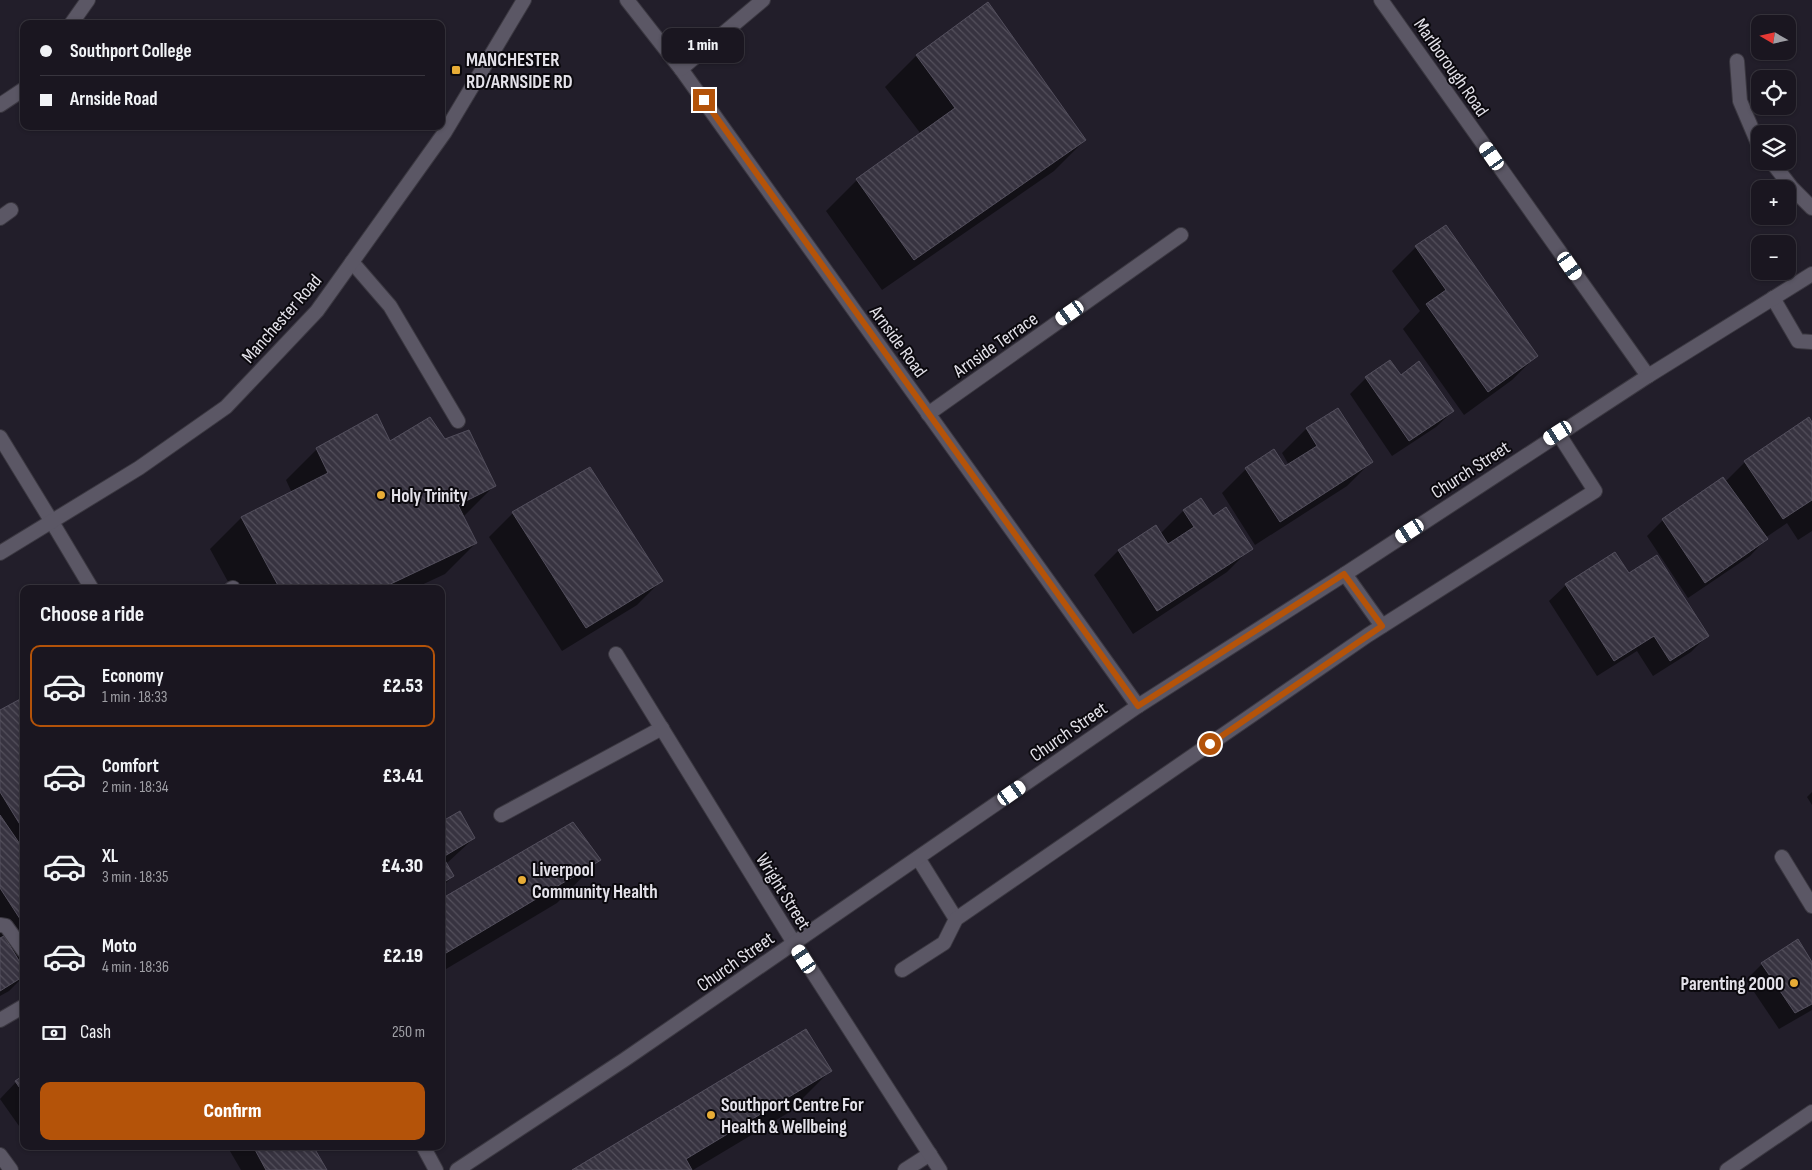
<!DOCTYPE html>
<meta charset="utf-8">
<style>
body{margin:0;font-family:"Sofia Sans Condensed",sans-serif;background:#231f29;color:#f1f3f6;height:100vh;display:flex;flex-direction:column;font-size:19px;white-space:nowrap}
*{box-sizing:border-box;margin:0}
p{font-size:16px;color:#9f9fa5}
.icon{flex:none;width:28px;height:28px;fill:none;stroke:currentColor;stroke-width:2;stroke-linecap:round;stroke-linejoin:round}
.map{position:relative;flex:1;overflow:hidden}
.sheet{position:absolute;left:20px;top:585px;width:425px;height:565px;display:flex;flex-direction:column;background:#1a1620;border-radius:10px;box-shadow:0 1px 4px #0004,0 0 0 1px #38353e}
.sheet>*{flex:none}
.hud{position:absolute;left:20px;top:20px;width:425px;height:110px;border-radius:10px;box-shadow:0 1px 4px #0004,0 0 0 1px #38353e;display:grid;align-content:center;height:110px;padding:0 20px;background:#1a1620}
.needle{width:32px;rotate:279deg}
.controls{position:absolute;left:1751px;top:15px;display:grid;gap:10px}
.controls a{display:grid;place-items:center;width:45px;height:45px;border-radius:10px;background:#1a1620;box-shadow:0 1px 4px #0004,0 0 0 1px #38353e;font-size:25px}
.end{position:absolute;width:22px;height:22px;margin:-11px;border:6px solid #b45309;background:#fff;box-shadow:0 0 0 2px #fff}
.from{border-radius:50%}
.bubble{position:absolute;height:35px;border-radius:10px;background:#1a1620;box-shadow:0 1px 4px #0004,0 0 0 1px #38353e;font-size:16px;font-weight:800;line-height:35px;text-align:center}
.car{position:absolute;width:15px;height:30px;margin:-15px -8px;border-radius:6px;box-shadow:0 0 4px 1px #0007;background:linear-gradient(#fff 24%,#345 0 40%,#fff 0 76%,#345 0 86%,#fff 0)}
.hud b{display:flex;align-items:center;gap:18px;height:48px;font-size:19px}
.hud b+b{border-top:1px solid #38353e}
.hud i{width:12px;height:12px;background:#f1f3f6}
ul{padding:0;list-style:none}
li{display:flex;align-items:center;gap:15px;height:82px;margin:0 10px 8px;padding:0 10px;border:2px solid transparent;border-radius:10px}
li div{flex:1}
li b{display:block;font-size:19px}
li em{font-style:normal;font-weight:800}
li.active{border-color:#b45309}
li>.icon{width:45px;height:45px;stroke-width:1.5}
h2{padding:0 20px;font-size:22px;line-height:60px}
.pay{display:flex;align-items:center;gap:12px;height:55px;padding:0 20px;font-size:19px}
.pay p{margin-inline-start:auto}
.primary-button{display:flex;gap:10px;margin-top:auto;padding:10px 20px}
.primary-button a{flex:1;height:58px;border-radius:10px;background:#b45309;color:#fff;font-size:20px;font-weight:800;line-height:58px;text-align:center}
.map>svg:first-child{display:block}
</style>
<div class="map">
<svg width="1812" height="1170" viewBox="0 0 1812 1170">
<defs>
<pattern id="building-back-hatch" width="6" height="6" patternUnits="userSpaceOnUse" patternTransform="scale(1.25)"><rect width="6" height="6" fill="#373340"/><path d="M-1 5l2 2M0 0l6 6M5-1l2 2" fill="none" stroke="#54505c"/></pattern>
</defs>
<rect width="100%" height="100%" fill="#221e2a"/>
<g fill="#0007">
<polygon points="987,4 1085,140 1054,171 882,290 826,211 857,180 921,134 885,87 916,56"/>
<polygon points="1416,247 1536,356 1512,380 1464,415 1403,329 1420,311 1392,271"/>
<polygon points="1401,376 1453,411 1436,427 1392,456 1350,394 1366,378"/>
<polygon points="1337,409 1371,462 1347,486 1255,545 1222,493 1246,469 1285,468 1289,465 1282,453 1306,429"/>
<polygon points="1812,424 1812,531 1798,540 1787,523 1765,538 1766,539 1750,556 1688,598 1647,536 1663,520 1725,482 1745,462"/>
<polygon points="444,440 495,485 463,517 476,543 445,574 413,589 232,589 210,549 241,518 292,493 286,480 317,449"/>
<polygon points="1200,500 1212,518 1251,548 1227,572 1133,634 1094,575 1118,551 1155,527 1160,534 1183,511"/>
<polygon points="513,513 661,581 637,605 562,651 489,537"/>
<polygon points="1629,575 1707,636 1691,652 1653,676 1637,651 1597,676 1549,601 1566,585"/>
<polygon points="24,698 24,966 21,967 24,976 9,991 0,996 0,711"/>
<polygon points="1812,792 1812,805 1807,797"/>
<polygon points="441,824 474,838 446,864 453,876 441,888"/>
<polygon points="599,860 557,903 441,972 441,900"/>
<polygon points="1762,964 1812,965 1812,1010 1779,1029 1746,980"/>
<polygon points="830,1071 788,1113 693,1170 574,1170"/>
<polygon points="24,1076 24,1133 0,1099 16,1082"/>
<polygon points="227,1146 312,1146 325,1170 241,1170"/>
</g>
<g fill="url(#building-back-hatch)" stroke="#534f5d">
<polygon points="988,2 1086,140 914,260 856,179 955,108 916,55"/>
<polygon points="1446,225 1538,356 1488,392 1426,304 1446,290 1415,246"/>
<polygon points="1390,360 1401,375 1419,361 1454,411 1409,441 1365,377"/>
<polygon points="1338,408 1373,462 1280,522 1245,468 1274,449 1285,466 1317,446 1306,428"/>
<polygon points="377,414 390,441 430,417 445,439 469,430 496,486 458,505 477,543 380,589 280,589 241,517 328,473 316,448"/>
<polygon points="1809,417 1812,422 1812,500 1783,519 1744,461"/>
<polygon points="590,467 663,581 586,628 512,512"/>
<polygon points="1723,477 1768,539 1705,583 1662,519"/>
<polygon points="1201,498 1213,516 1226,507 1253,549 1157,611 1118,550 1156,525 1168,544 1194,527 1183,510"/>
<polygon points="1615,552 1629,573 1657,555 1709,636 1670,661 1654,636 1614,661 1565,584"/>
<polygon points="24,697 24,831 0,792 0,710"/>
<polygon points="460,811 475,838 443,857 454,876 441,884 441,822"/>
<polygon points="0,815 24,850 24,925 0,888"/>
<polygon points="573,822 601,860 441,956 441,899"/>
<polygon points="4,936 24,969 24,976 0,991 0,938"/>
<polygon points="1798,939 1812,962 1812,1004 1795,1013 1761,963"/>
<polygon points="806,1029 832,1071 686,1159 692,1170 572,1170"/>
<polygon points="24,1075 24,1094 15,1081"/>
<polygon points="253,1146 313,1146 327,1170 266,1170"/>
</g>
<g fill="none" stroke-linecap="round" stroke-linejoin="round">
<defs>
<g id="service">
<polyline points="1737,61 1740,101 1760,148"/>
<polyline points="1771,161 1792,188 1812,208"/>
<polyline points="0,218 11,210"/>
<polyline points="352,262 390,306 458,421"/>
<polyline points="1773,298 1798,341 1812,342"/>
<polyline points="1345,574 1382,626"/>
<polyline points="231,589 233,588"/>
<polyline points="501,815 662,728"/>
<polyline points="1782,857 1812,906"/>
<polyline points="918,858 956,919"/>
<polyline points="0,925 6,926 24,951"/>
<polyline points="902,970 944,943 956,919 1368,635 1595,491 1558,433"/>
<polyline points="0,1155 11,1170"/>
<polyline points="905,1170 930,1154"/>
</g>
<g id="minor">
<polyline points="627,0 681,69 1138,706"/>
<polyline points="1381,0 1648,376"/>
<polyline points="71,24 88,0"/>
<polyline points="681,69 763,0"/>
<polyline points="0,105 24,89"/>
<polyline points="928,414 1181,235"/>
<polyline points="616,654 794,943 940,1170"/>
<polyline points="0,1020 24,1006"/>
<polyline points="1727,1170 1812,1112"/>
</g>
<g id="tertiary">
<polyline points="52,522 92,589"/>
<polyline points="423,1146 436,1170"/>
<polyline points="457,1170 624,1060 1138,706 1345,574 1648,376 1812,274"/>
</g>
<g id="secondary">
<polyline points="0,437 52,522"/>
<polyline points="0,553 139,468 226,407 317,311 445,132 524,0"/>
</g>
</defs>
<use href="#service" stroke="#3b3841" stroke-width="16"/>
<use href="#minor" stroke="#3b3841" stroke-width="16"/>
<use href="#tertiary" stroke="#3b3841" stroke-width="16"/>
<use href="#secondary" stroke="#3b3841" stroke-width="16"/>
<use href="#service" stroke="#5b5765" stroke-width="14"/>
<use href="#minor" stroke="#5b5765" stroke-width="14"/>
<use href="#tertiary" stroke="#5b5765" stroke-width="14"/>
<use href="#secondary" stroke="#5b5765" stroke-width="14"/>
</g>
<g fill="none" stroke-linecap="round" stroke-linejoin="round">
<polyline stroke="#b45309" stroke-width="6" points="704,100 1138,706 1344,574 1382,626 1210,744"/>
</g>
<g fill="#e7ac36" stroke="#0b090e" stroke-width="2">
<rect x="451" y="65" width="10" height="10" rx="2.5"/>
<circle cx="381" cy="495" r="5"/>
<circle cx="522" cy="880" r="5"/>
<circle cx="1794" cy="983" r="5"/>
<circle cx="711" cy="1115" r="5"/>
</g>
<g text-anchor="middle" stroke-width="4" stroke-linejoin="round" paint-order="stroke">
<g font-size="19" font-weight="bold" fill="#e3e1e9" stroke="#0b090e" text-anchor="start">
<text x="466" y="66">MANCHESTER<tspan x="466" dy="22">RD/ARNSIDE RD</tspan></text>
<text x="391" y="502">Holy Trinity</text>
<text x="532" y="876">Liverpool<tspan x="532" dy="22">Community Health</tspan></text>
<text x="1784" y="990" text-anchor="end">Parenting 2000</text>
<text x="721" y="1111">Southport Centre For<tspan x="721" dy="22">Health &amp; Wellbeing</tspan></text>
</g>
<g font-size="19" fill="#e3e1e9" stroke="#0b090e">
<text transform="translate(1452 67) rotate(55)" y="7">Marlborough Road</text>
<text transform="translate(281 318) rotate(-49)" y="7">Manchester Road</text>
<text transform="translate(899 341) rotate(54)" y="7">Arnside Road</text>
<text transform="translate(995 344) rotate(-35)" y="7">Arnside Terrace</text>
<text transform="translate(1470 469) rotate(-33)" y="7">Church Street</text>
<text transform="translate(1068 731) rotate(-35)" y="7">Church Street</text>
<text transform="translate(784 891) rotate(58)" y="7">Wright Street</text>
<text transform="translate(735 961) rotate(-35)" y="7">Church Street</text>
</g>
</g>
</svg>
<div class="controls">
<a><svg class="needle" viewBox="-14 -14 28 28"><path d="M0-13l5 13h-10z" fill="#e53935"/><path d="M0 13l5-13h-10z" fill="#9f9fa5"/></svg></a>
<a><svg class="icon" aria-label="locate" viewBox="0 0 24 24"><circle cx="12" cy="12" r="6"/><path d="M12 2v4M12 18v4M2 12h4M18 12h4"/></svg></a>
<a><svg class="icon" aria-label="layers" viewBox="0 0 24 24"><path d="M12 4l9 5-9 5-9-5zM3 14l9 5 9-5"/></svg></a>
<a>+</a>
<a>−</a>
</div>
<i class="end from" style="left:1210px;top:744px"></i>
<i class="end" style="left:704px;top:100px"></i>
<div class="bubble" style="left:662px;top:28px;width:82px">1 min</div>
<i class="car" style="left:1492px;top:156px;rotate:325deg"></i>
<i class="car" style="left:1570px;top:266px;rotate:145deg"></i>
<i class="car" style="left:1070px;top:313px;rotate:235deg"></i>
<i class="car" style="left:1558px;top:433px;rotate:237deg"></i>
<i class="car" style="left:1410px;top:531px;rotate:237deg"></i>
<i class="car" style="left:1012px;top:793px;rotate:55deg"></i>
<i class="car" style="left:804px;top:959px;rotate:327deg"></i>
<div class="hud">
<b><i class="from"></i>Southport College</b>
<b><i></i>Arnside Road</b>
</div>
<section class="sheet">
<h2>Choose a ride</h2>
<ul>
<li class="active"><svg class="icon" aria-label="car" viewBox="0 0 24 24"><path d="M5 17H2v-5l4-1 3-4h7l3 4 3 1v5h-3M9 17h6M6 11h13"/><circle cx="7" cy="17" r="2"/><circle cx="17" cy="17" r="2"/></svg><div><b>Economy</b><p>1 min · 18:33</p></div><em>£2.53</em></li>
<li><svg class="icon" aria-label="car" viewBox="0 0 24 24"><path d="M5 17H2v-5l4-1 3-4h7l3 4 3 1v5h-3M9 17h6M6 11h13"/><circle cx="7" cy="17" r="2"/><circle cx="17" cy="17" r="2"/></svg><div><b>Comfort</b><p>2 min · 18:34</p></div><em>£3.41</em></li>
<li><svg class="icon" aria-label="car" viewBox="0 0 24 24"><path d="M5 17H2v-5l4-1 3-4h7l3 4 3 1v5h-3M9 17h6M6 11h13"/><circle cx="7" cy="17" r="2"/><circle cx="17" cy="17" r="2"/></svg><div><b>XL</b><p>3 min · 18:35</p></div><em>£4.30</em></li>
<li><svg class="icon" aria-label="car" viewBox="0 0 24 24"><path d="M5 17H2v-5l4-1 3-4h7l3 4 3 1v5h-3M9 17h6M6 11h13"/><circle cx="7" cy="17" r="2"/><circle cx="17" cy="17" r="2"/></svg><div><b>Moto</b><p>4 min · 18:36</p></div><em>£2.19</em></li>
</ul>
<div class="pay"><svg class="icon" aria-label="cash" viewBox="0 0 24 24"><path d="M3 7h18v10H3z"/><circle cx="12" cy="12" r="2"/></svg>Cash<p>250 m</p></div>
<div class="primary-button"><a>Confirm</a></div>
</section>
</div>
